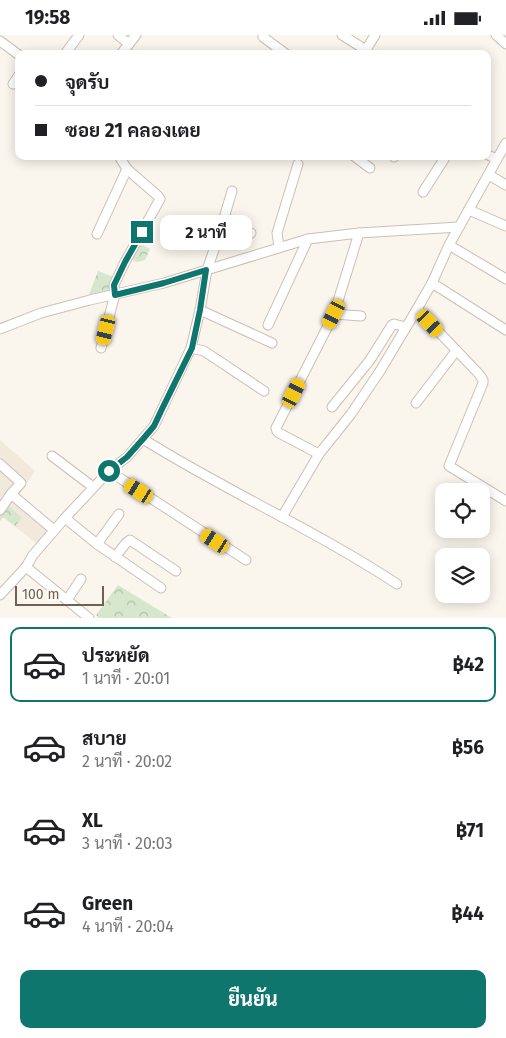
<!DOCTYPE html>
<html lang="th">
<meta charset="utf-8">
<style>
body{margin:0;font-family:"Fira Sans",Sarabun,sans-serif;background:#f2f2f2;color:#202124;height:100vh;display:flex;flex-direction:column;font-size:19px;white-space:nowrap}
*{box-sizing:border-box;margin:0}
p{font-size:16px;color:#757577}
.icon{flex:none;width:28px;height:28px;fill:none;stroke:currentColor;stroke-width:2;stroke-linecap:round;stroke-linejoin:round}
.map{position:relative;height:583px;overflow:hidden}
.drawer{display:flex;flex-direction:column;background:#fff;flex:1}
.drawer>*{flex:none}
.top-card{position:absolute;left:15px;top:15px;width:476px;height:110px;border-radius:10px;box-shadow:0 2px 12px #0003;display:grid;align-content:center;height:110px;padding:0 20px;background:#fff}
.controls{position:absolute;left:435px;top:448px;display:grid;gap:10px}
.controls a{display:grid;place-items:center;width:55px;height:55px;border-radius:10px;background:#fff;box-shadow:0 2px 12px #0003;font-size:25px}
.scale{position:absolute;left:15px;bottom:12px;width:89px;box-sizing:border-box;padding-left:5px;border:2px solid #746052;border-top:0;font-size:14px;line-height:18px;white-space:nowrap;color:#746052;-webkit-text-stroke:4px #fdfaf3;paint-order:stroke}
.end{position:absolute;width:22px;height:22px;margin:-11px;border:6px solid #0f766e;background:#fff;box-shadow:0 0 0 2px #fff}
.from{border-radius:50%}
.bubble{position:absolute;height:35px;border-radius:10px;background:#fff;box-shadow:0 2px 12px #0003;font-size:16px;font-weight:700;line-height:35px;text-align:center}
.car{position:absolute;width:15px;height:30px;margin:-15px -8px;border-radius:6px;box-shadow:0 0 4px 1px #0007;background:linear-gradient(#f5c518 24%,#345 0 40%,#f5c518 0 76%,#345 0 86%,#f5c518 0)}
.top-card b{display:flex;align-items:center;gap:18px;height:48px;font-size:19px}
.top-card b+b{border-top:1px solid #e0e0e0}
.top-card i{width:12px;height:12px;background:#202124}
ul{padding:9px 0 0;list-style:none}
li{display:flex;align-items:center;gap:15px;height:75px;margin:0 10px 8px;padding:0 10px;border:2px solid transparent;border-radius:10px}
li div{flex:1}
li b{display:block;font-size:19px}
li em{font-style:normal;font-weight:700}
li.active{border-color:#0f766e}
li>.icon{width:45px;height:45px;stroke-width:1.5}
.action{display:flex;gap:10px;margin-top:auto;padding:10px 20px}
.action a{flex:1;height:58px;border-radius:10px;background:#0f766e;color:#fff;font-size:20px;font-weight:700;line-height:58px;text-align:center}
.status{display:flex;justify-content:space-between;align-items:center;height:35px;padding:0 25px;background:#fff;direction:ltr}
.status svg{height:14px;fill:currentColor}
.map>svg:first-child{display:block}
</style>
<div class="status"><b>19:58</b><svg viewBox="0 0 49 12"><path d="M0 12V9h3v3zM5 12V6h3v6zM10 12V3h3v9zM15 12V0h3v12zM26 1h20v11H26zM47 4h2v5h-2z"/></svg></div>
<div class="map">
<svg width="506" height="583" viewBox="0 0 506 583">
<defs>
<pattern id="forest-crowns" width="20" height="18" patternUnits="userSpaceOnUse" patternTransform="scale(1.25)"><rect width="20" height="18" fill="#d6e7cd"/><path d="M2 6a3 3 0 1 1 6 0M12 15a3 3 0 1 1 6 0" fill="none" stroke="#b2bfa9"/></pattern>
</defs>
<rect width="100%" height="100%" fill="#fbf6ed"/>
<polygon fill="#f1e9dc" points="0,405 35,436 18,461 52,491 37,509 3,482 0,486"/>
<g fill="url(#forest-crowns)">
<polygon points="138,207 150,214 145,225 137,227 129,223"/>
<polygon points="98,236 114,242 110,255 88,262"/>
<polygon points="8,470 22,483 15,491 3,482 0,486 0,480"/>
<polygon points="118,550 172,583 99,583 96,580"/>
</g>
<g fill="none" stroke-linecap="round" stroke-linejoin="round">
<defs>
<g id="minor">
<polyline points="118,0 129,9"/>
<polyline points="264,0 263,2 286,19"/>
<polyline points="342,0 366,15 375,0"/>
<polyline points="496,0 506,9"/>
<polyline points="0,6 19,20"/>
<polyline points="65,19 79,0"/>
<polyline points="121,19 136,0"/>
<polyline points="13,49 19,40"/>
<polyline points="506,108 449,210 432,248 417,274 479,339 483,345 483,348 449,431 506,466"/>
<polyline points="488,120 497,124"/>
<polyline points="354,121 370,133"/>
<polyline points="394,122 395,121"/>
<polyline points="489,140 506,150"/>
<polyline points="423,157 446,121"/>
<polyline points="469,175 506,191"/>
<polyline points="97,199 127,134"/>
<polyline points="219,200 228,202 242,198 251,198"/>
<polyline points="449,210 506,244"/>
<polyline points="279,212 277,198 298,129"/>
<polyline points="432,248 506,295"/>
<polyline points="200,275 272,308"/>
<polyline points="334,279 361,281"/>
<polyline points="268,290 308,204"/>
<polyline points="0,294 41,278 90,265 164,248 308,204 359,198 459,192"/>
<polyline points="101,313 115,259 114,250 125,227 160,164 158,161 127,134 119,121"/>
<polyline points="191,313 204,316 264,356"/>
<polyline points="416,368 456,316"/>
<polyline points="332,372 370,325 392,290 394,289 406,292"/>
<path d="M143,404c83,52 172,91 254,145"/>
<polyline points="319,419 279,398 277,396 276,393 334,279 359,198"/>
<polyline points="52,421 93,452"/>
<polyline points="0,429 21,448 11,459 54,495"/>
<polyline points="109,436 246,525"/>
<polyline points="0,475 11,459"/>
<polyline points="282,482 319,419 351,379 380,336 417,274"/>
<polyline points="65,483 97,509 161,553"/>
<polyline points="97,509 119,479"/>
<polyline points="115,522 126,508 130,505 176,536"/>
<polyline points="26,532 89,583"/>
<polyline points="0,560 26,532 33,520 65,483 109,436 127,422 154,391 191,313 200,275 207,235 219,200 232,156"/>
<polyline points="67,565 81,544"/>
</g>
</defs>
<use href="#minor" stroke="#ccbfb4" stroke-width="11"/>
<use href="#minor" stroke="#fff" stroke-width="9"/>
</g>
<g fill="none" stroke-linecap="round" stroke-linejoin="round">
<polyline stroke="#0f766e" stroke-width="6" points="109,436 127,422 143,404 154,391 162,374 192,313 200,275 206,235 164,248 115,260 114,250 125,227 142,197"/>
</g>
</svg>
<div class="controls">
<a><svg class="icon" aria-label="locate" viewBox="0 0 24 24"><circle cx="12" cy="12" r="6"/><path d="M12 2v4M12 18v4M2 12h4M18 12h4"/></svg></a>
<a><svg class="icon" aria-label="layers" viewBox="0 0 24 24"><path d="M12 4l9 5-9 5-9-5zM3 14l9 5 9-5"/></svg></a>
</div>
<div class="scale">100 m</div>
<i class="end from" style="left:109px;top:436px"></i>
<i class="end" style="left:142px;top:197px"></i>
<div class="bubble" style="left:160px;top:180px;width:92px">2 นาที</div>
<i class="car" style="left:334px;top:279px;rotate:207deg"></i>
<i class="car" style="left:430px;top:288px;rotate:137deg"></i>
<i class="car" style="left:106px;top:295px;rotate:194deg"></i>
<i class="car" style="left:294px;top:358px;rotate:27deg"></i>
<i class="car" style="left:139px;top:456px;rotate:303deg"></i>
<i class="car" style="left:215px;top:506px;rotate:303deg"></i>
<div class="top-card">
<b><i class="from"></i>จุดรับ</b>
<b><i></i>ซอย 21 คลองเตย</b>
</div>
</div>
<section class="drawer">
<ul>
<li class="active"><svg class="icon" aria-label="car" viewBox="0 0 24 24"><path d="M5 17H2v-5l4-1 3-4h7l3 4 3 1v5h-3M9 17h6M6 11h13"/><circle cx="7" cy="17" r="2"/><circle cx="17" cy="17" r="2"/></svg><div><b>ประหยัด</b><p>1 นาที · 20:01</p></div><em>฿42</em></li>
<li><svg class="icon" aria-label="car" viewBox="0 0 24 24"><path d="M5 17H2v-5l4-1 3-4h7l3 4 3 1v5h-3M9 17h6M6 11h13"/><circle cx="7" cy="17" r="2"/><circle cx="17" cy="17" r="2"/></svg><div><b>สบาย</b><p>2 นาที · 20:02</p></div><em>฿56</em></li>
<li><svg class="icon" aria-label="car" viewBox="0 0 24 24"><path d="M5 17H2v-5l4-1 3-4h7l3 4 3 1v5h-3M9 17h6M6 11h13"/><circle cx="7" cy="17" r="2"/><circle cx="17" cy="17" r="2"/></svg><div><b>XL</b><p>3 นาที · 20:03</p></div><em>฿71</em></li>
<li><svg class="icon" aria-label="car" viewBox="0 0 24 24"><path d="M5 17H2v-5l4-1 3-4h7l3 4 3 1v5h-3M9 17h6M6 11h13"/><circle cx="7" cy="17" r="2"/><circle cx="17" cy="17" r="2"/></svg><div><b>Green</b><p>4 นาที · 20:04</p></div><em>฿44</em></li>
</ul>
<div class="action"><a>ยืนยัน</a></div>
</section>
